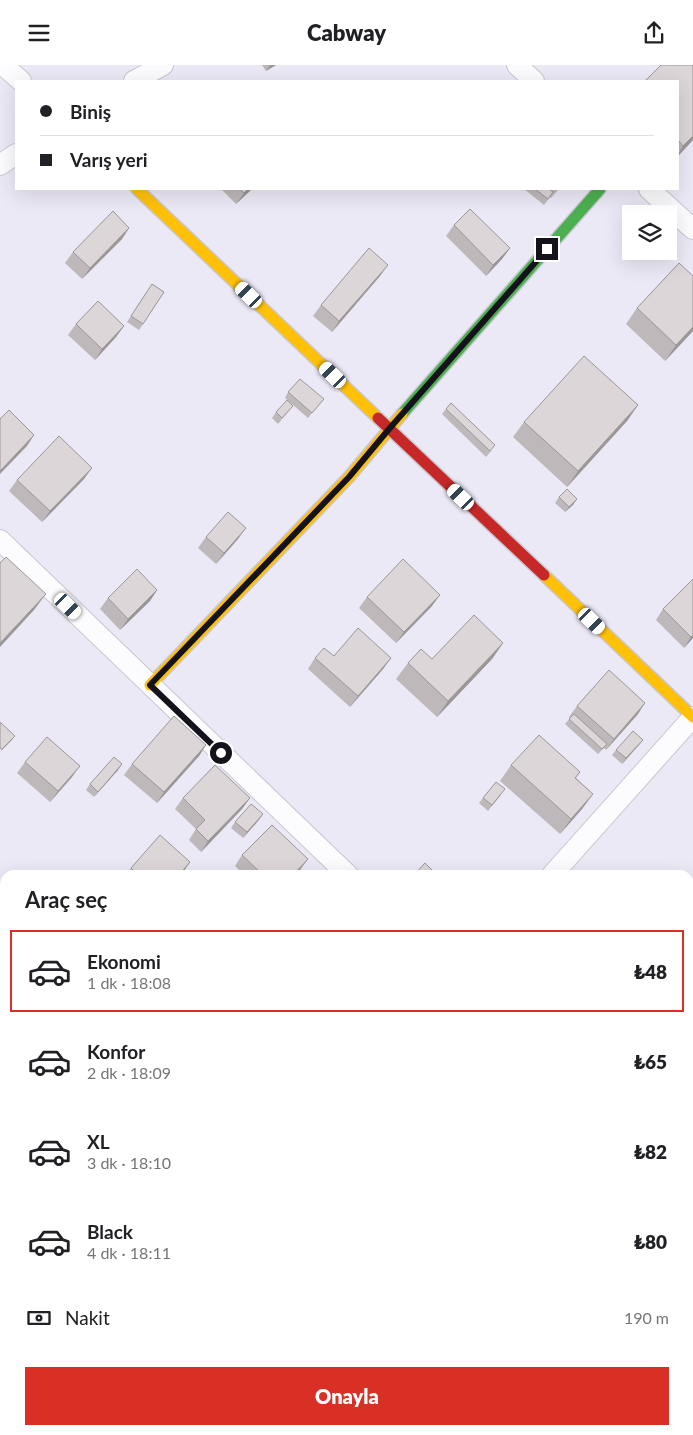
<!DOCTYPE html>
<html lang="tr">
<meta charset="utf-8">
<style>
body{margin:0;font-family:Lato,sans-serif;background:#f2f2f2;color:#202124;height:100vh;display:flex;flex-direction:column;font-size:19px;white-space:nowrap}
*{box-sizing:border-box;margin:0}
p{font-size:16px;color:#757577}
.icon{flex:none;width:28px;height:28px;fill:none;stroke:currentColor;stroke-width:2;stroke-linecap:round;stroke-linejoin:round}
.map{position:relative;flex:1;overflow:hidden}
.drawer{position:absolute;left:0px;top:805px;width:694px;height:565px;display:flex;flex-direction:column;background:#fff;border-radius:15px 15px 0 0;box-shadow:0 5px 20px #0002}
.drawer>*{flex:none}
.banner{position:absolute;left:15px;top:15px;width:664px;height:110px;border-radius:0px;box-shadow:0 5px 20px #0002;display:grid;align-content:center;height:110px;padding:0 25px;background:#fff}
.fabs{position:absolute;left:622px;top:140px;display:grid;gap:10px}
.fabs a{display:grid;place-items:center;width:55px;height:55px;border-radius:0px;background:#fff;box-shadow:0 5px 20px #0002;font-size:25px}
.end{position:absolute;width:22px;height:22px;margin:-11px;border:6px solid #14121b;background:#fff;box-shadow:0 0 0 2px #fff}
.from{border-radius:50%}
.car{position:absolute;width:15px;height:30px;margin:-15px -8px;border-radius:6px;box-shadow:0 0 4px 1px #0007;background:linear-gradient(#fff 24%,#345 0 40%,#fff 0 76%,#345 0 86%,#fff 0)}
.banner b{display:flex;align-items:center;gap:18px;height:48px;font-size:19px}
.banner b+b{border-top:1px solid #e0e0e0}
.banner i{width:12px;height:12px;background:#202124}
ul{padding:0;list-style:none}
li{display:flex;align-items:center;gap:15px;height:82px;margin:0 10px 8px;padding:0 15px;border:2px solid transparent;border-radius:0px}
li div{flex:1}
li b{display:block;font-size:19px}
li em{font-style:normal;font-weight:800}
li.active{border-color:#d93025}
li>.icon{width:45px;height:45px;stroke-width:1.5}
h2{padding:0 25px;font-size:22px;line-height:60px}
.pay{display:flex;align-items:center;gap:12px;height:55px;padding:0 25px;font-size:19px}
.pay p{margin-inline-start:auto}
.primary-button{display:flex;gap:10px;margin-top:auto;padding:10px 25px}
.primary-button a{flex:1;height:58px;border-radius:0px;background:#d93025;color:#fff;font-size:20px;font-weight:800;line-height:58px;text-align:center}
header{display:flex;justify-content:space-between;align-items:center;height:65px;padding:0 25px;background:#fff;font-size:22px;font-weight:800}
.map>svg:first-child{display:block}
</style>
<header><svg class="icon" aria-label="menu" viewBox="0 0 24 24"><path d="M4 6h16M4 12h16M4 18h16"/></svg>Cabway<svg class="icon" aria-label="share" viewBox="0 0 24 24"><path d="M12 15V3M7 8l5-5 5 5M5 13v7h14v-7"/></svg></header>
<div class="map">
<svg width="693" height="1370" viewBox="0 0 693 1370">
<rect width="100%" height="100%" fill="#ece9f6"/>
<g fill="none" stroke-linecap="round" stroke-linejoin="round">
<defs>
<g id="street">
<polyline points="3,0 21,16"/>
<polyline points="517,0 534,16"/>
<polyline points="134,16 163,0"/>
<polyline points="0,100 16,89"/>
<polyline points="649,124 693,164"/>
<polyline points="0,475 348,810"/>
<polyline points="552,810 693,652"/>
<polyline points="0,965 5,968"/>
<polyline points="689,1126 693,1130"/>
<polyline points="471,1365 476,1370"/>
</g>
<polyline id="fast" points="402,349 600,124"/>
<g id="slow">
<polyline points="137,124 378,353"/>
<polyline points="544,510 693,652"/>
<polyline points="150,620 349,412 402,349"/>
</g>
<polyline id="jam" points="378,353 544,510"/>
</defs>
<use href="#street" stroke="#c8c6d1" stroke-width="22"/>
<use href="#fast" stroke="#c8c6d1" stroke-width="14"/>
<use href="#slow" stroke="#c8c6d1" stroke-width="14"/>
<use href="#jam" stroke="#c8c6d1" stroke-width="14"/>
<use href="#street" stroke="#fcfcfe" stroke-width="20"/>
<use href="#fast" stroke="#4caf50" stroke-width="11"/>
<use href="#slow" stroke="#ffc107" stroke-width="11"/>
<use href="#jam" stroke="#c62828" stroke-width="11"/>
</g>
<g fill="#beb8bb">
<polygon points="262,0 276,0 266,6"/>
<polygon points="678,16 693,75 678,91"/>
<polygon points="221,124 252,124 236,139"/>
<polygon points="524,124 559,124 551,133 550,132 544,140"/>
<polygon points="454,160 510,183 502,194 486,211 446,171"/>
<polygon points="129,163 122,174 82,214 65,198 73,187"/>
<polygon points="380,211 332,267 313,251 321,240"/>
<polygon points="693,211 693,266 665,296 626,259 637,243"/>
<polygon points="152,219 164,227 139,265 127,257"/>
<polygon points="76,259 124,261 116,272 95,295 68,270"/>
<polygon points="288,327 324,334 308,353 285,333"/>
<polygon points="638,340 627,356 567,422 513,372 524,357"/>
<polygon points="293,341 278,359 272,353 276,347"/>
<polygon points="446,344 491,386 486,392 442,349"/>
<polygon points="84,414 42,457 9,426 17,415"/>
<polygon points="559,432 573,440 565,447 555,438"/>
<polygon points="206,472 238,474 216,499 198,483"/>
<polygon points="693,514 693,573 684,583 656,555 663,544"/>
<polygon points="157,525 150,536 120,565 100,544 108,533"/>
<polygon points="367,532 432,541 396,578 359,543"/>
<polygon points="503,578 492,594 437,652 396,614 408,598 432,594"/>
<polygon points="334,591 391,593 383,604 350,642 308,604 315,593"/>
<polygon points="577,641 638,649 606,685 604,683 598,689 565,659 570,653 569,652"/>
<polygon points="206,680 199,691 157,738 124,710 132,699"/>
<polygon points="639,680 622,699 612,690 616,685"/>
<polygon points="25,697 72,712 50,737 17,708"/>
<polygon points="122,699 118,705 94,732 86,725 90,719"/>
<polygon points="511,700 580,707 576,713 593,729 582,744 560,769 500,716"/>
<polygon points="501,730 488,746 479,738 483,733"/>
<polygon points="183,733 250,733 242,744 201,787 189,775 196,764 175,744"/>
<polygon points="263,749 243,773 231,763 235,757"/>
<polygon points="242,790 300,805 296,810 244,810 235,801"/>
<polygon points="190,797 181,810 126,810 131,803"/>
<polygon points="693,1145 693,1182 689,1178 689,1149"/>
</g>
<g fill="#9b9698">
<polygon points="270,0 276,0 266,6"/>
<polygon points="693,71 693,75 678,91 678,89 683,81"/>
<polygon points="248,124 252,124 236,139 244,128"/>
<polygon points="129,163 122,174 82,214 90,203"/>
<polygon points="510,183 502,194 486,211 493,200"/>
<polygon points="388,200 380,211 332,267 339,256"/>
<polygon points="124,261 116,272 95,295 102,284"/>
<polygon points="693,262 693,266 665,296 676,280"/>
<polygon points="638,340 627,356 567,422 578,406"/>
<polygon points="34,370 27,381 0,409 0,406"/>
<polygon points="92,403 84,414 42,457 50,446"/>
<polygon points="577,434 573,440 565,447 569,442"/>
<polygon points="246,463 238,474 216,499 224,488"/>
<polygon points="157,525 150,536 120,565 128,554"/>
<polygon points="46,529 34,545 0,582 0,578"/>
<polygon points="440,530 432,541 396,578 404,567"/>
<polygon points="693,570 693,573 684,583 691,572"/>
<polygon points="503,578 492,594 437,652 448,636"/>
<polygon points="391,593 383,604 350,642 358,631"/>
<polygon points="645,638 638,649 606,685 614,674"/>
<polygon points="15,671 11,676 0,687 2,684"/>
<polygon points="643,675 639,680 622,699 626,693"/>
<polygon points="206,680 199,691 157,738 164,727"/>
<polygon points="122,699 118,705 94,732 98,727"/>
<polygon points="80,701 72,712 50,737 58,726"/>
<polygon points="593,729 582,744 560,769 571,754"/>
<polygon points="250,733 242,744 201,787 208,776"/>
<polygon points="263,749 259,755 243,773 247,767"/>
<polygon points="308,794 300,805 296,810 293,810"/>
<polygon points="190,797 181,810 179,810"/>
</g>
<g fill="#ddd6d9" stroke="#9b9698">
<polygon points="661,0 693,0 693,71 683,81 678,75 678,16 645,16"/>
<polygon points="240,124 248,124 244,128"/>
<polygon points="535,124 549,124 553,127 548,134"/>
<polygon points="470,144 510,183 493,200 454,160"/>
<polygon points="113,146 129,163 90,203 73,187"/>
<polygon points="369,183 388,200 339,256 321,240"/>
<polygon points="679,198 693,211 693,262 676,280 637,243"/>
<polygon points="152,219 164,227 143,259 131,251"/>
<polygon points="98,236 124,261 102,284 76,259"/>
<polygon points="584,291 638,340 578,406 524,357"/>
<polygon points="300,314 324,334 312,348 288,327"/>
<polygon points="287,335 293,341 282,353 276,347"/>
<polygon points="451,338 495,380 490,386 446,344"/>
<polygon points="9,345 34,370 0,406 0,354"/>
<polygon points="59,371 92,403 50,446 17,415"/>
<polygon points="567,424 577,434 569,442 559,432"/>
<polygon points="228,447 246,463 224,488 206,472"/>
<polygon points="6,492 46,529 0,578 0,498"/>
<polygon points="403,494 440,530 404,567 367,532"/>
<polygon points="137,504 157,525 128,554 108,533"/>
<polygon points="693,514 693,570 691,572 663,544"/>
<polygon points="474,550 503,578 448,636 408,598 421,584 432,594"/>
<polygon points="358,563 391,593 358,631 315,593 324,583 334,591"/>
<polygon points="609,605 645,638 614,674 577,641"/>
<polygon points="574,649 607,679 602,684 569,654"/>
<polygon points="174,651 206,680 164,727 132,699"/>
<polygon points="0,657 15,671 2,684 0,683"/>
<polygon points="633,666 643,675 626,693 616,685"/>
<polygon points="539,670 580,707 575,713 593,729 571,754 511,700"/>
<polygon points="47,672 80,701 58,726 25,697"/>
<polygon points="114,692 122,699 98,727 90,719"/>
<polygon points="215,700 250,733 208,776 196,764 205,755 183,733"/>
<polygon points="496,717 505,724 492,740 483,733"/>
<polygon points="251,739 263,749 247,767 235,757"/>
<polygon points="272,760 308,794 293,810 263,810 242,790"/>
<polygon points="160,770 190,797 179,810 138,810 131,803"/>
<polygon points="425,798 437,810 414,810"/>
<polygon points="693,1145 693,1163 689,1159 689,1149"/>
<polygon points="432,1365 439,1365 444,1370 428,1370"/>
</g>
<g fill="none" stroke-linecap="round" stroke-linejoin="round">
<polyline stroke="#14121b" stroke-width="6" points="221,688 150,620 349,412 389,364 547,184"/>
</g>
</svg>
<div class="fabs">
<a><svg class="icon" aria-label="layers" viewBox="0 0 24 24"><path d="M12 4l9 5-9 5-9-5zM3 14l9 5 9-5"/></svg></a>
</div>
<i class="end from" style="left:221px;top:688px"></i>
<i class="end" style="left:547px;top:184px"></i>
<i class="car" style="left:249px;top:230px;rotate:314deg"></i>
<i class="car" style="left:333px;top:310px;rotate:314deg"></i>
<i class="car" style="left:461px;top:432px;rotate:314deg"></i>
<i class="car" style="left:68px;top:541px;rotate:134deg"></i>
<i class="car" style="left:592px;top:556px;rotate:134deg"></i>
<div class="banner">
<b><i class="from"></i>Biniş</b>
<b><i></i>Varış yeri</b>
</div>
<section class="drawer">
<h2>Araç seç</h2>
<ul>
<li class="active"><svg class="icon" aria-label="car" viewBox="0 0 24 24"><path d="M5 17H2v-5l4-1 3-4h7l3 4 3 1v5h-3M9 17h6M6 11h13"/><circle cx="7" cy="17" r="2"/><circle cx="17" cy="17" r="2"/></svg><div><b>Ekonomi</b><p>1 dk · 18:08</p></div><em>₺48</em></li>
<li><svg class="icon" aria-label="car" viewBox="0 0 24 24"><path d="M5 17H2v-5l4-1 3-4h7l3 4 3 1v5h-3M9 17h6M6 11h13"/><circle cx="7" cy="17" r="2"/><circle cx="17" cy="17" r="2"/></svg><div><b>Konfor</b><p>2 dk · 18:09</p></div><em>₺65</em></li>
<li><svg class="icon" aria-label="car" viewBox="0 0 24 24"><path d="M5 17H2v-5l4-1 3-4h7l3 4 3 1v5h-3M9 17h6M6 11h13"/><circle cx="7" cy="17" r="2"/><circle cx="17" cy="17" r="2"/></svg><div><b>XL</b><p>3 dk · 18:10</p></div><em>₺82</em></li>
<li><svg class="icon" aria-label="car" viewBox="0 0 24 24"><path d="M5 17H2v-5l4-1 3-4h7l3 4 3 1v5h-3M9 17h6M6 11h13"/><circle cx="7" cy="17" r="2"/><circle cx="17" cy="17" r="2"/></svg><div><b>Black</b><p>4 dk · 18:11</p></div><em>₺80</em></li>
</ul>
<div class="pay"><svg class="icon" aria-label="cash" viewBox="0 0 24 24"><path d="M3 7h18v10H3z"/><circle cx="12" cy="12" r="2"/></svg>Nakit<p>190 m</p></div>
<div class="primary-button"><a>Onayla</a></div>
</section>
</div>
